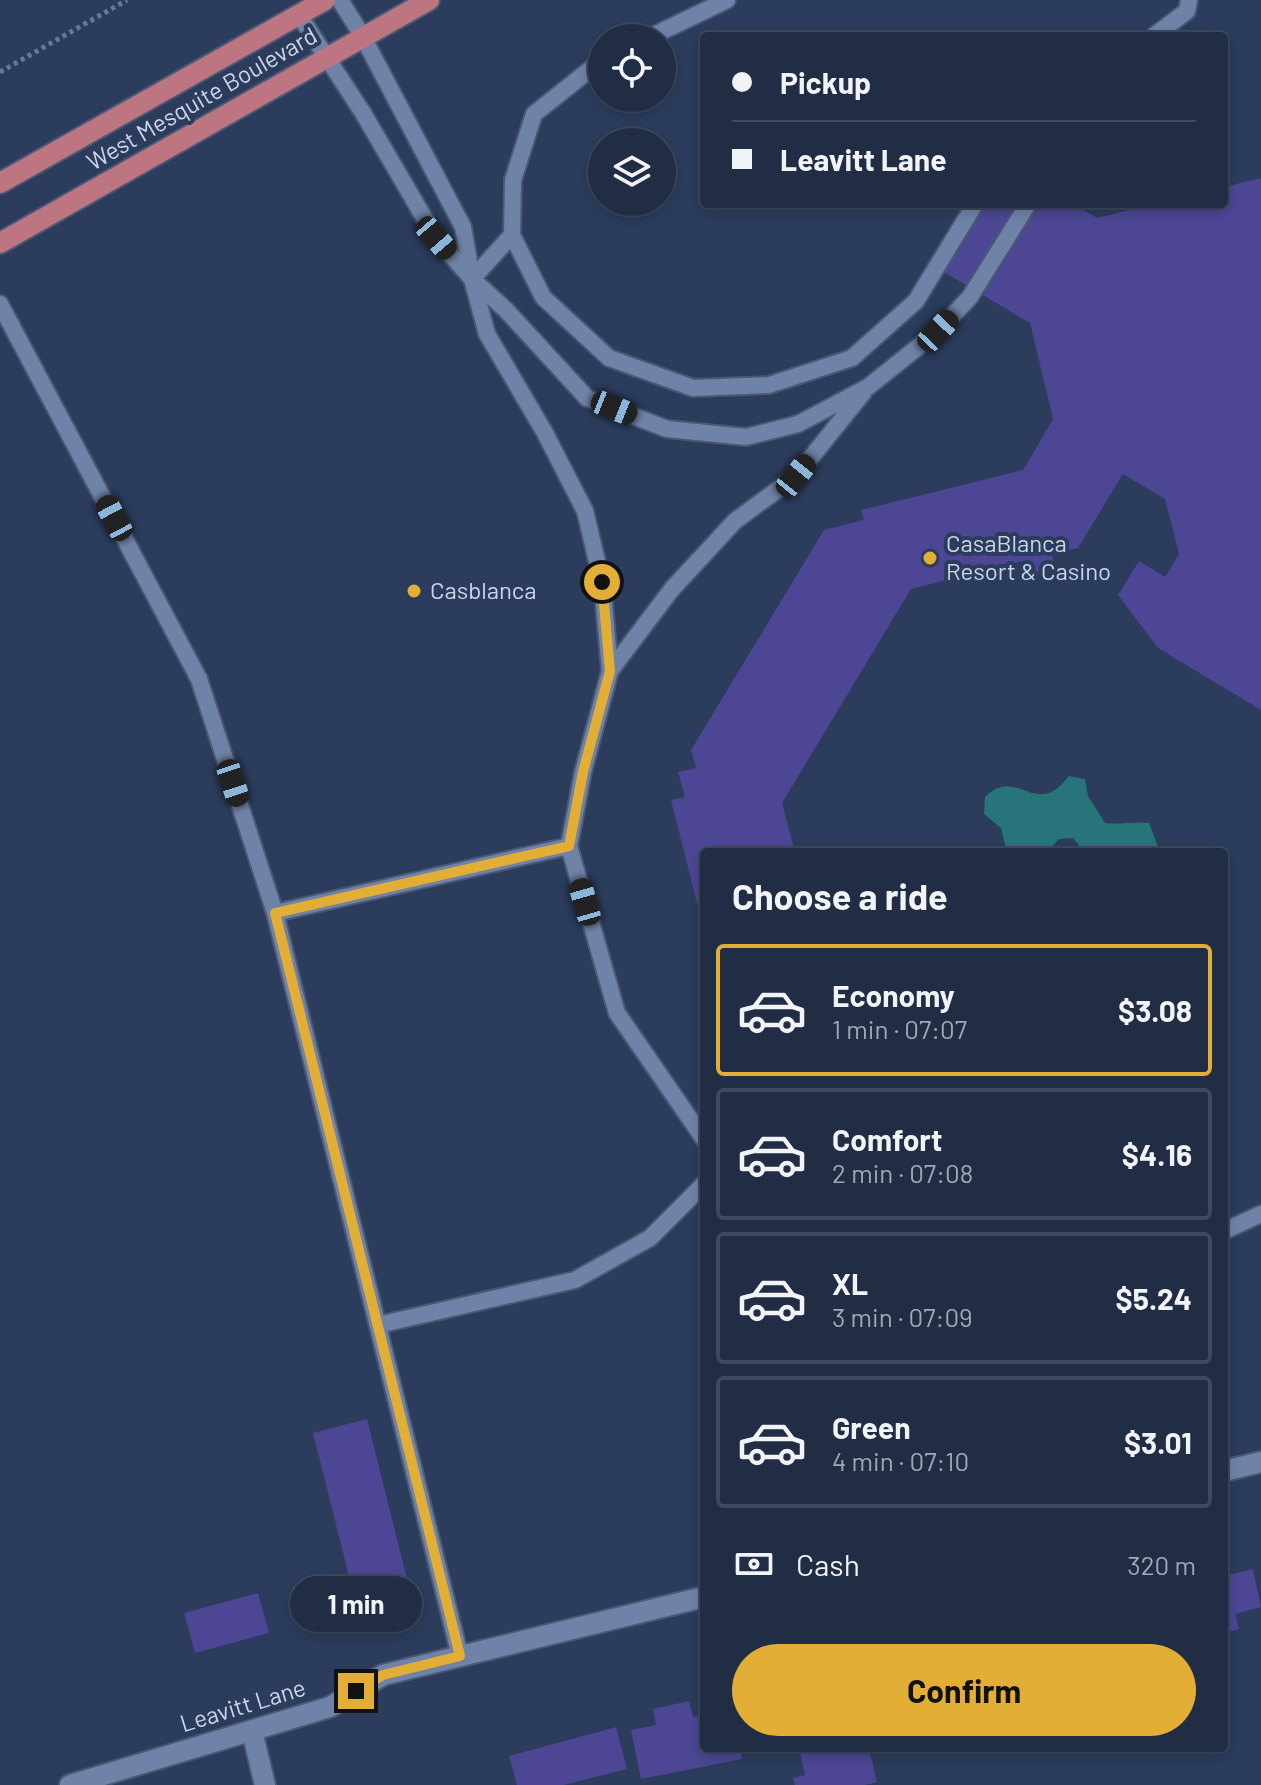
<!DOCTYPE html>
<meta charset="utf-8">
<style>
body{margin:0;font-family:Barlow,sans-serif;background:#2d3950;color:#f1f3f6;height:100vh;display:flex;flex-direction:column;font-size:30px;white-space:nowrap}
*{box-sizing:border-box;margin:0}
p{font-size:26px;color:#a2a8b3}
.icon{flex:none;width:44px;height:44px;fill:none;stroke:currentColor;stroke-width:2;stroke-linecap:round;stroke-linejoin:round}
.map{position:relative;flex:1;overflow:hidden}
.side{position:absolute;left:700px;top:848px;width:528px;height:904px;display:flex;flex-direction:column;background:#202d45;border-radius:8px;box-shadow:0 4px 12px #0003,0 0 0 2px #3d495e}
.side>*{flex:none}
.hud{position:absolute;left:700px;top:32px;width:528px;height:176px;border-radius:8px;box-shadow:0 4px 12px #0003,0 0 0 2px #3d495e;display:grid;align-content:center;height:176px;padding:0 32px;background:#202d45}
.buttons{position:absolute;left:588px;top:24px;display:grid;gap:16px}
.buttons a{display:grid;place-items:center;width:88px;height:88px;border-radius:50%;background:#202d45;box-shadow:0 4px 12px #0003,0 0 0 2px #3d495e;font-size:40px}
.end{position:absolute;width:36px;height:36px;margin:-18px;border:10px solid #e3ae35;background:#111;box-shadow:0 0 0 4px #111}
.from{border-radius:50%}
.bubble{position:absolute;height:56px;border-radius:28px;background:#202d45;box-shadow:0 4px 12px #0003,0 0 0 2px #3d495e;font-size:26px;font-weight:700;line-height:56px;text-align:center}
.car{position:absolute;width:24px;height:48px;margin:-24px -12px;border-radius:10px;box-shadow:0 0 6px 2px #0007;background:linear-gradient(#222 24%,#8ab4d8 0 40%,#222 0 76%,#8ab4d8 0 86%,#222 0)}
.hud b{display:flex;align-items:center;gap:28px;height:76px;font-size:30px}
.hud b+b{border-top:2px solid #3d495e}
.hud i{width:20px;height:20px;background:#f1f3f6}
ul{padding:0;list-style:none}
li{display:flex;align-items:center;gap:24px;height:132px;margin:0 16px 12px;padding:0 16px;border:4px solid #3d495e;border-radius:8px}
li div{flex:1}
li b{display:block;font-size:30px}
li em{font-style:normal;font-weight:700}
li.current{border-color:#e3ae35}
li>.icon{width:72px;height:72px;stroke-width:1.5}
h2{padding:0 32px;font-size:36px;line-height:96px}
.pay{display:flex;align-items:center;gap:20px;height:88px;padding:0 32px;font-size:30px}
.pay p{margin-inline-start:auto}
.primary-button{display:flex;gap:16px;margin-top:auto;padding:16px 32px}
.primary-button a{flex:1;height:92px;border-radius:48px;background:#e3ae35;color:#111;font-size:32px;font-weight:700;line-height:92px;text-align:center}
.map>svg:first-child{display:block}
</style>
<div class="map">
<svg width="1261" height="1785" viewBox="0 0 1261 1785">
<rect width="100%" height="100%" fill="#2b3c5c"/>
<path fill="#27747b" d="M1069,776l16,3 3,17 17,27c15,2 29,-2 44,0l11,29h-76l-11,-14 -14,1 -12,13h-40l-6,-24 -17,-14 1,-17c28,-28 44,9 70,-7 5,-3 10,-10 14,-14z"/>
<g fill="#4c4694">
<polygon points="1261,178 1261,710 1158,648 1118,595 1139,561 1165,577 1179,554 1165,499 1123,474 1078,548 1052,554 1055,570 1027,576 1023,561 911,589 782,803 795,852 704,852 703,927 671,800 685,797 678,772 696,768 691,750 824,530 864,520 861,510 1023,470 1053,419 1030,323 944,272 985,204 1074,204 1097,218 1154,204 1224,204 1224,187"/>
<polygon points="367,1419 410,1591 356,1604 313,1433"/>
<polygon points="1253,1569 1261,1607 1235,1614 1239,1629 1224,1633 1224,1576"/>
<polygon points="258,1593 269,1633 195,1653 184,1613"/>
<polygon points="689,1701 693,1717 704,1715 704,1748 740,1748 742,1759 641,1779 631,1730 656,1725 653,1709"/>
<polygon points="616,1727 627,1769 564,1785 517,1785 509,1756"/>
<polygon points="850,1748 869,1748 877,1782 865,1785 795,1785 793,1778 805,1775 800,1753 818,1749 820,1755"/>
</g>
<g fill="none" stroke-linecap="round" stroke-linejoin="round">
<defs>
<g id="service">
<polyline points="340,0 363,37 463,227 472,279 506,310 587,398 667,429 746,437 798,424 868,387 938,331 970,297 1028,204"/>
<polyline points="299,15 363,113 436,238 472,279 487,334 545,433 585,511 602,582 610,671 583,772 569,846 617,1013 704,1139"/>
<polyline points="1154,36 1187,11 1189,0"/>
<polyline points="648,38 727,0"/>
<polyline points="602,60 534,114 513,180 512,235 543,297 609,358 693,388 769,385 852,358 916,301 975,204"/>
<polyline points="472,279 512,235"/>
<polyline points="0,304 199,679 275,913 460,1656"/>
<polyline points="610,671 672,589 735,521 796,476 863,393"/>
<polyline points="275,913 569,846"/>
<polyline points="1224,1231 1261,1214"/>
<polyline points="378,1325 575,1280 650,1238 704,1184"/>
</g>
<g id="minor">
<polyline points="1224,1471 1261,1462"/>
<polyline points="252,1731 265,1785"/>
<polyline points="70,1785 330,1707 383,1675 704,1597"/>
</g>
<g id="primary">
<polyline points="0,183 325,0"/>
<polyline points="0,243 429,0"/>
</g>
</defs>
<use href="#service" stroke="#4a5873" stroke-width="20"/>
<use href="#minor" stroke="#4a5873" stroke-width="24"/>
<use href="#primary" stroke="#4a5873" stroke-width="24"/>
<polyline stroke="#697893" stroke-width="5" stroke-dasharray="4 4" stroke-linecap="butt" points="0,72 127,0"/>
<use href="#service" stroke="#6f82a7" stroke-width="16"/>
<use href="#minor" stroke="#6f82a7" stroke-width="20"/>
<use href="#primary" stroke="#bd7582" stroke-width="20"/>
</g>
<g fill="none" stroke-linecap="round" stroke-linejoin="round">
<polyline stroke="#e3ae35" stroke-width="10" points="356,1691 383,1675 460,1656 275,913 569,846 583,772 610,671 602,582"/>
</g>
<g fill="#e3ae35" stroke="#2b3c5c" stroke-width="3">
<circle cx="930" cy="558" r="8"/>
<circle cx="414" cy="591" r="8"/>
</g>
<g text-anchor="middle" stroke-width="8" stroke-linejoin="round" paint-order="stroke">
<g font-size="24" fill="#cbd6ea" stroke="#2b3c5c">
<text transform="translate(202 99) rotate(-30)" y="8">West Mesquite Boulevard</text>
<text transform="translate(243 1706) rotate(-17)" y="8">Leavitt Lane</text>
</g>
<g font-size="24" fill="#cbd6ea" stroke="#2b3c5c" text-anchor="start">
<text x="946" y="552">CasaBlanca<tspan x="946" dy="28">Resort &amp; Casino</tspan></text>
<text x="430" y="599">Casblanca</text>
</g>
</g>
</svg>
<div class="buttons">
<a><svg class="icon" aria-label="locate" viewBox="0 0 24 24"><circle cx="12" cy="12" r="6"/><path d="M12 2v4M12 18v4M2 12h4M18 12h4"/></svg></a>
<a><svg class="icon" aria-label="layers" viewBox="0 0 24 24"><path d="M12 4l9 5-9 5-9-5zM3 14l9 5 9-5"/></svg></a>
</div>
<i class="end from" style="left:602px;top:582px"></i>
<i class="end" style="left:356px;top:1691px"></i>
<div class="bubble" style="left:290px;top:1576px;width:132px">1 min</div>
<i class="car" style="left:436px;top:238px;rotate:139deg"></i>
<i class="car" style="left:938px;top:331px;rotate:43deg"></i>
<i class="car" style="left:614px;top:408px;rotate:112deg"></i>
<i class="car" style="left:796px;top:476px;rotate:39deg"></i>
<i class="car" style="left:114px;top:518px;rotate:332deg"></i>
<i class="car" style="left:233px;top:783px;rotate:162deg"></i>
<i class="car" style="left:585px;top:902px;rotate:344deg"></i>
<div class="hud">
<b><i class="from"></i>Pickup</b>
<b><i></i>Leavitt Lane</b>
</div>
<section class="side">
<h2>Choose a ride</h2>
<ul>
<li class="current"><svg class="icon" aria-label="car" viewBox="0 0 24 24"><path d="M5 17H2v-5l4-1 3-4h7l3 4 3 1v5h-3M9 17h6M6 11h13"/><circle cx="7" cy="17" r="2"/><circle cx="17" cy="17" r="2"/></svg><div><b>Economy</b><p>1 min · 07:07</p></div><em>$3.08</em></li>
<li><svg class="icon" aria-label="car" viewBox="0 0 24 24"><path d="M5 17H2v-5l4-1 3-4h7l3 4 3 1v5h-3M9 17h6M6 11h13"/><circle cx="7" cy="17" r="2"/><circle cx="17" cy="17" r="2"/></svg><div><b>Comfort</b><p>2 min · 07:08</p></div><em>$4.16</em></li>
<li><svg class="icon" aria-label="car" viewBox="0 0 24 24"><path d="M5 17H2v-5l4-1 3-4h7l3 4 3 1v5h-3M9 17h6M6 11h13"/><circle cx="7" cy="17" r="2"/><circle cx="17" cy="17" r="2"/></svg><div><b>XL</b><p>3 min · 07:09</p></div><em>$5.24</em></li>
<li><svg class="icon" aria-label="car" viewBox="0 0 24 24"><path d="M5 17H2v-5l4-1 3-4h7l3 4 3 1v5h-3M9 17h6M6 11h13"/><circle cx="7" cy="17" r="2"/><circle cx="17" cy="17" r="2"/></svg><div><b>Green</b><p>4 min · 07:10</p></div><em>$3.01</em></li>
</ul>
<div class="pay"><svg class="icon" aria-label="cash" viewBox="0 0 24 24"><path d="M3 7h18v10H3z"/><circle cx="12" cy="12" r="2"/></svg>Cash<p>320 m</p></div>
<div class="primary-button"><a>Confirm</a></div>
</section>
</div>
